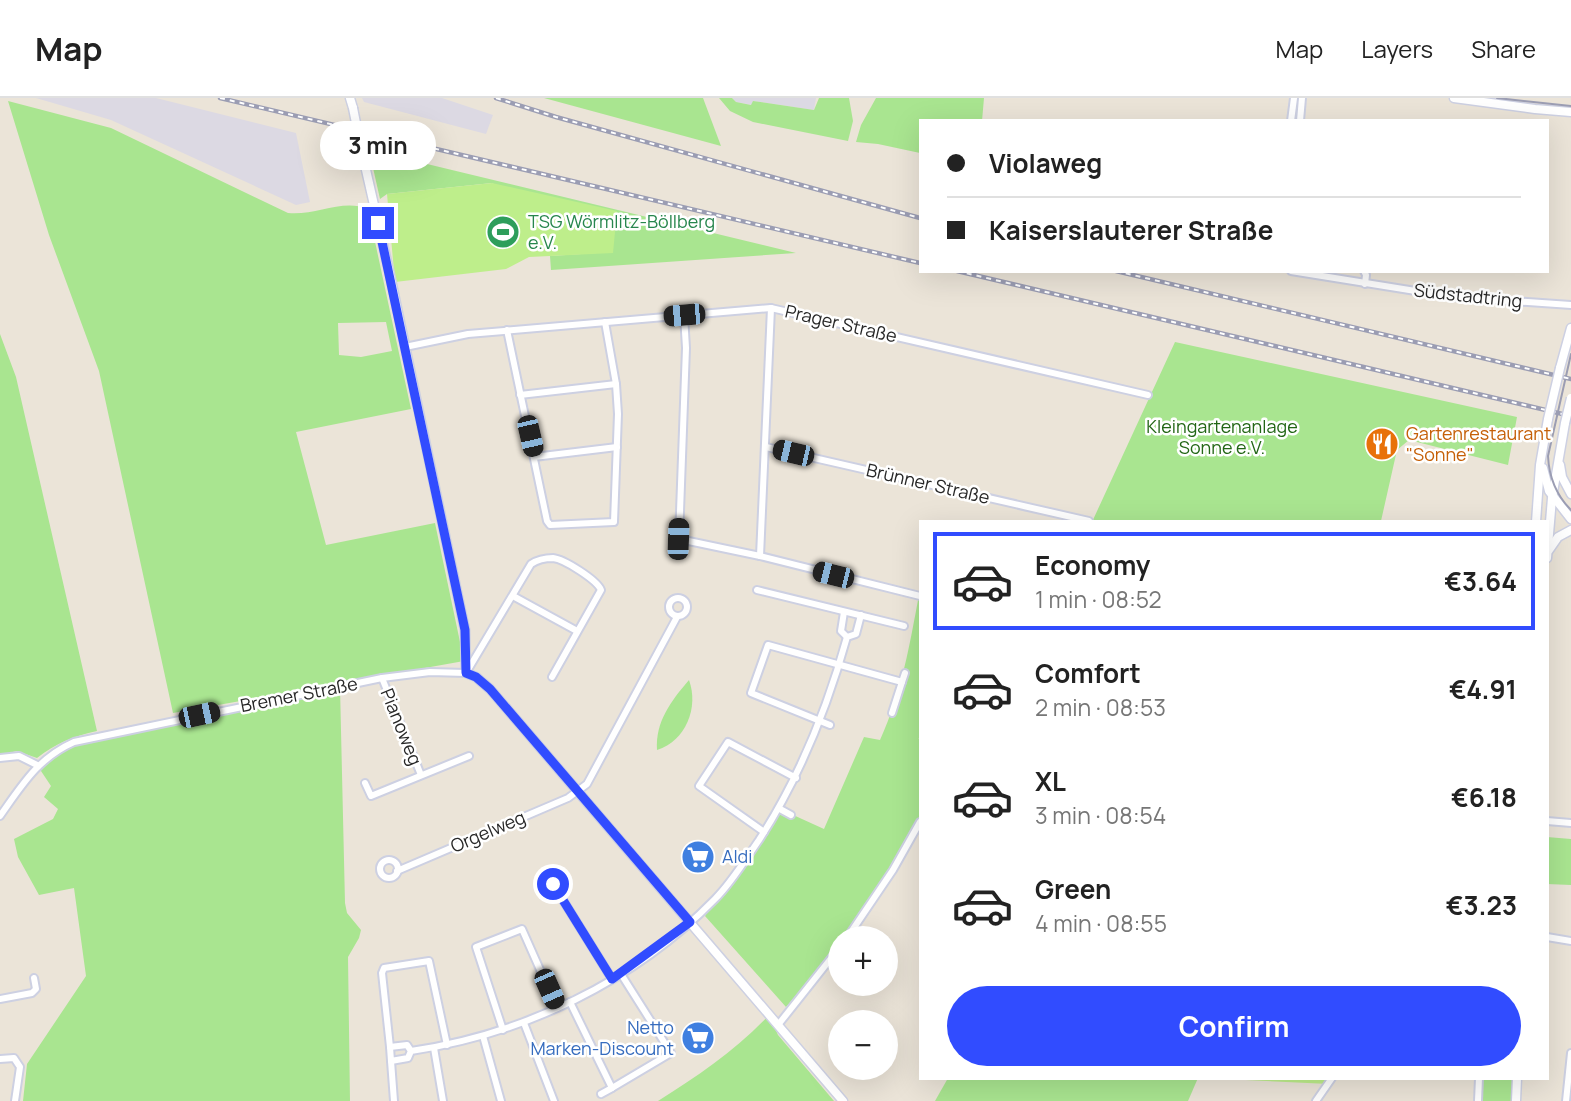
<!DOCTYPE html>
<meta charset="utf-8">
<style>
body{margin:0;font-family:Manrope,sans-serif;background:#f6f6f6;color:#222;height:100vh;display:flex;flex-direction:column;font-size:26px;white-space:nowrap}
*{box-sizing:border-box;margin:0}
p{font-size:23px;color:#767676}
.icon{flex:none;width:38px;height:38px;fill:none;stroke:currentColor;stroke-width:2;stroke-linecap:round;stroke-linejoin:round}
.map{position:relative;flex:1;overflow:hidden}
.sheet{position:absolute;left:919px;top:422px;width:630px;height:560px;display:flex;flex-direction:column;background:#fff;border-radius:0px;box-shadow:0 7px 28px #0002}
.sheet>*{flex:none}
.guide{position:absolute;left:919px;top:21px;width:630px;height:154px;border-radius:0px;box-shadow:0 7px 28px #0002;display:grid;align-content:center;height:154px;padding:0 28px;background:#fff}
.buttons{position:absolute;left:828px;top:828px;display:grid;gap:14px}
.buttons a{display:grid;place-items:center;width:70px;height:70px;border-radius:50%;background:#fff;box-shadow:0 7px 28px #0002;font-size:35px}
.end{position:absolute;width:32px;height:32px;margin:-16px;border:9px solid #314cff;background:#fff;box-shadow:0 0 0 4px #fff}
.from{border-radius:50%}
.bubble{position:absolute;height:49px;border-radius:24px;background:#fff;box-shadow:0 7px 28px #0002;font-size:23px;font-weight:700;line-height:49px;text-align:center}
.car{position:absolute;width:21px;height:42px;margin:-21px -10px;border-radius:9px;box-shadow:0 0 5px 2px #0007;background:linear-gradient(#222 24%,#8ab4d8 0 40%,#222 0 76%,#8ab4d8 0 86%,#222 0)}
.guide b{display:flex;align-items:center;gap:24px;height:66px;font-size:26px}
.guide b+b{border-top:2px solid #e0e0e0}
.guide i{width:18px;height:18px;background:#222}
ul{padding:12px 0 0;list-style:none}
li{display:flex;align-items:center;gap:21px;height:98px;margin:0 14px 10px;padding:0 14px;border:4px solid transparent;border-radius:0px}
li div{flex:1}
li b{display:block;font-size:26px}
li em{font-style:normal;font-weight:700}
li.current{border-color:#314cff}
li>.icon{width:63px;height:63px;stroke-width:1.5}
.primary-button{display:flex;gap:14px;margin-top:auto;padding:14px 28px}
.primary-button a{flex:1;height:80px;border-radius:42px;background:#314cff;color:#fff;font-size:28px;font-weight:700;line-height:80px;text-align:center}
header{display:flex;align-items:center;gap:42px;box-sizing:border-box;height:98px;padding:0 35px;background:#fff;border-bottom:2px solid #e0e0e0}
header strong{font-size:33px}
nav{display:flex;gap:38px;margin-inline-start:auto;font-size:24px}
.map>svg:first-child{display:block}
</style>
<header>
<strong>Map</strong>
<nav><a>Map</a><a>Layers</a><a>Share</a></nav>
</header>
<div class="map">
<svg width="1571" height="1003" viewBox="0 0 1571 1003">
<rect width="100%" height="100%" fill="#ebe4d8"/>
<g fill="#dcd9e3">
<polygon points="36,0 156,0 296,35 310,104 296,107 111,22"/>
<polygon points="362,0 442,0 493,17 486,36 364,4"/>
<polygon points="732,0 816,0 814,12 753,3 752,7 736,4"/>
</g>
<g fill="#a9e590" fill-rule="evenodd">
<polygon points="544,0 703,0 721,48"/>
<polygon points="719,0 732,0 736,4 751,7 753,3 814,12 819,0 849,0 853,23 848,43 753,24 730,13"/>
<polygon points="876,0 984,0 982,23 920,23 920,55 878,46 856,44 861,27"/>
<path d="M8,3l103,27 177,85c27,3 55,-15 80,-4l43,200 -115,23 30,113 109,-22 29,138 -291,52 -74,-342 -50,-136zM386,224l6,29 -31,6 -22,-2 -1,-32z"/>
<polygon points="369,52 796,155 551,172 550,158 613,154 492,85 387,96 380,101"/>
<path d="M0,236l16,43 81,354c-23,5 -41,12 -60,27l-20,-7 -17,4z"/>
<polygon points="1175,244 1517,319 1508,367 1409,342 1397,352 1381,423 1092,424"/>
<path d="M919,497l1,143h-2l2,1v83l-73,116h-7v9l-54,60 -81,-91 9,-16 66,-91 44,20 40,-92 16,3c22,-49 29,-92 39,-145z"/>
<path d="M689,582c10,27 -3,61 -32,70 -2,-28 14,-49 32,-70z"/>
<polygon points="340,589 345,805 347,815 361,832 359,840 348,859 350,1003 23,1003 27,966 86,878 74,790 39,797 18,759 14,741 53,721 58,711 44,699 51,688 37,667 74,644"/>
<polygon points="1547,739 1571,741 1571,787 1547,786"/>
<path d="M769,917l9,20 56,66h-176c41,-26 78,-51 111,-86z"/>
<polygon points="948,980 1198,980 1188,1003 935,1003"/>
<polygon points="1482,980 1513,980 1512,1003 1481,1003"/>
</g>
<g fill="#beee8b">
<polygon points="492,85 617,113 613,155 529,159 506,171 395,184 387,96"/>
<polygon points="1203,980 1332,980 1329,986"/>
</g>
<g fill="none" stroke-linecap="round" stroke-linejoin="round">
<defs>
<g id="street">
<polyline points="1291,23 1294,0"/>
<polyline points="1300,23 1302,0"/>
<polyline points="1291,173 1453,199 1571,207"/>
<polyline points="1364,173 1366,177 1365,186"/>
<polyline points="684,217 686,250 679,441 760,458 920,498"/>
<polyline points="507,232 547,423 550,427 614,424 618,316 616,286 605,224"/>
<polyline points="405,249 468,236 771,210 1148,297"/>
<polyline points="520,297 616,286"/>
<polyline points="766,349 1089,423"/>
<polyline points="534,359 617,349"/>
<polyline points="760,458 771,210"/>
<polyline points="757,492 904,528"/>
<polyline points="513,498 577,533"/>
<circle cx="678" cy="509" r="9"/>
<polyline points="844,514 841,533 847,539"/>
<polyline points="382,580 421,677"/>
<polyline points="892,615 902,584"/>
<polyline points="830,627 751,595 768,547 902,584 905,575"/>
<polyline points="0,660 19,658 37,667"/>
<polyline points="365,685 371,698 469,658"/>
<polyline points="780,711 791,717"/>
<path d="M0,718c22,-31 38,-58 74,-74l308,-64 48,-6 36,1 65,-109c6,-4 14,-6 22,-6 11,1 44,22 48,32l-49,87"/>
<polyline points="1547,723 1571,725"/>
<polyline points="764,734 699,688 728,644 796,680"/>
<circle cx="389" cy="771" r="9"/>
<polyline points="397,773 568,700 587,686 677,519"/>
<polyline points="553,786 612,881"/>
<polyline points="1547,839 1571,843"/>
<polyline points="847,840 893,772 920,724"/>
<polyline points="0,901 32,895 36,891 34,880"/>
<polyline points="570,904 612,990 671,955 621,876"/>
<polyline points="524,925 554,1003"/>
<polyline points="778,927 840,849"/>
<polyline points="503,932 476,849 522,831 557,910"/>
<polyline points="483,938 501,1003"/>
<polyline points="390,949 382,875 384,870 429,863 447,947"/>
<polyline points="434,950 443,1003"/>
<path d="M411,953l-3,7 -17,3 -1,-14 17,-2 4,6c113,-17 223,-69 304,-152 17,-17 30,-39 44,-59 41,-63 68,-131 88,-203l9,-3 5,-19"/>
<polyline points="0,961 14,960 20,969 15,1003"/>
<polyline points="391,963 394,1003"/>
<polyline points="601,996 612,990"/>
<polyline points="1316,1003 1332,980"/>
<polyline points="1478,1003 1479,980"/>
<polyline points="1566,1003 1571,955"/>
</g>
<g id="secondary">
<polyline points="350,0 353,10"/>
<polyline points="1454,0 1535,11 1571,14"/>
<polyline points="361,50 390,177 465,532 466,575 476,579 490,591 843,1003"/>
<polyline points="1560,270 1571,230"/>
<polyline points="1560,367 1562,379 1571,396"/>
<polyline points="1543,370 1549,393 1571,421"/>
<polyline points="1536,424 1540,367 1548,321"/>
<polyline points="1549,452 1558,439 1571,432"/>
<polyline points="1547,460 1552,400 1565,325"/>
<polyline points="1516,1003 1517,980"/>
</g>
</defs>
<use href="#street" stroke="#cdd0e2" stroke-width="10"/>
<use href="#secondary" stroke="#cdd0e2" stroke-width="11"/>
<use href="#street" stroke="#fff" stroke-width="6"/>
<use href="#secondary" stroke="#fff" stroke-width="8"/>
<g stroke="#9b9db3" stroke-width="2">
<polyline points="1497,0 1571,8"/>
<path d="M1571,256l-23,102c1,21 8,39 23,54"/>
</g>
<defs>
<g id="rail">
<polyline points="220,0 920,165"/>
<polyline points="496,0 556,19 920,120"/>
<polyline points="957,173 1571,318"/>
<polyline points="1116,173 1571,281"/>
</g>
</defs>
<use href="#rail" stroke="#9b9db3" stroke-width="4.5"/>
<use href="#rail" stroke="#fff" stroke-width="2" stroke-dasharray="5" stroke-linecap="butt"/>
<defs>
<g id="secondary-bridge">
<polyline points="353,10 361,50"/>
<polyline points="1548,321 1560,270"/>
<polyline points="1565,325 1571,300"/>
</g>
</defs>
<use href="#secondary-bridge" stroke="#cdd0e2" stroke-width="11" stroke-linecap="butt"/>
<use href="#secondary-bridge" stroke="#fff" stroke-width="8"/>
</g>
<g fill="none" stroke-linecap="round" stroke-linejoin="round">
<polyline stroke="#314cff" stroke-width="9" points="378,125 465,532 466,575 476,579 490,591 690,824 612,881 553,786"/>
</g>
<defs>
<symbol id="stadium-disc" viewBox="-11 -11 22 22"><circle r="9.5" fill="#2e9e5b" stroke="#fff"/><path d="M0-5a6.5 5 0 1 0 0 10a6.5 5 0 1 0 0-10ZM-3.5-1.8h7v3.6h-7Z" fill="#fff"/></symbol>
<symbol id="restaurant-disc" viewBox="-11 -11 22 22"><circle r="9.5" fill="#e8710a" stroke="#fff"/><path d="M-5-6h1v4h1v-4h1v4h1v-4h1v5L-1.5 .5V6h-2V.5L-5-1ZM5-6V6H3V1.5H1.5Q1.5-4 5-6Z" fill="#fff"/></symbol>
<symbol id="supermarket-disc" viewBox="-11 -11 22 22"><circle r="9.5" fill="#3f7fe0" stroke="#fff"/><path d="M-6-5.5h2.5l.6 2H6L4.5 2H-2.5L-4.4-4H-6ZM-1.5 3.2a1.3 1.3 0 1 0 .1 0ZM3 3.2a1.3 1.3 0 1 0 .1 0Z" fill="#fff"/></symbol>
</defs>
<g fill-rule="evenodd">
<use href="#stadium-disc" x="484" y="115" width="38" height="38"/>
<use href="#restaurant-disc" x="1363" y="327" width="38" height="38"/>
<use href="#supermarket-disc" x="679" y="740" width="38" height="38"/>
<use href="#supermarket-disc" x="679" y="921" width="38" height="38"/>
</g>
<g text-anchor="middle" stroke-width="5" stroke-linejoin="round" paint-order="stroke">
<g font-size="18" fill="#27864d" stroke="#fff" text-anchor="start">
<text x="528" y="130">TSG Wörmlitz-Böllberg<tspan x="528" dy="21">e.V.</tspan></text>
</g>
<g font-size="18" fill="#272727" stroke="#fff">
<text transform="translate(1468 198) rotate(6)" y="6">Südstadtring</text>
<text transform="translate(841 226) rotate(13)" y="6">Prager Straße</text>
<text transform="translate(928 386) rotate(13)" y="6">Brünner Straße</text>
<text transform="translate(299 597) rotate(-11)" y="6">Bremer Straße</text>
<text transform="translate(401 629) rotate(68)" y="6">Pianoweg</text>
<text transform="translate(488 734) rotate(-23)" y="6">Orgelweg</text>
</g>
<g font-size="18" fill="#226615" stroke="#fff">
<text x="1222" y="335">Kleingartenanlage<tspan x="1222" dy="21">Sonne e.V.</tspan></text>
</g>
<g font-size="18" fill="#c56008" stroke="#fff" text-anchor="start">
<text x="1406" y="342">Gartenrestaurant<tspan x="1406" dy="21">"Sonne"</tspan></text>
</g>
<g font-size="18" fill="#366cbe" stroke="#fff" text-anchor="start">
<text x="722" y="765">Aldi</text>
<text x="674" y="936" text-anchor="end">Netto<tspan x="674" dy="21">Marken-Discount</tspan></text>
</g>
</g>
</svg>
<div class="buttons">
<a>+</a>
<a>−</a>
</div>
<i class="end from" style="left:553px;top:786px"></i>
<i class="end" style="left:378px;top:125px"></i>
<div class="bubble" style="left:320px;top:23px;width:116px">3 min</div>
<i class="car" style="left:684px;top:217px;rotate:265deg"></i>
<i class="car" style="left:530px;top:338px;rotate:167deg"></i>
<i class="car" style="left:793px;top:355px;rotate:283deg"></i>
<i class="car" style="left:678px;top:441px;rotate:2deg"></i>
<i class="car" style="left:833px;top:477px;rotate:284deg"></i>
<i class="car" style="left:199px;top:617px;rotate:78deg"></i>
<i class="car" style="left:549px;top:891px;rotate:156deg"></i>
<div class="guide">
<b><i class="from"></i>Violaweg</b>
<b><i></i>Kaiserslauterer Straße</b>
</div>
<section class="sheet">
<ul>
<li class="current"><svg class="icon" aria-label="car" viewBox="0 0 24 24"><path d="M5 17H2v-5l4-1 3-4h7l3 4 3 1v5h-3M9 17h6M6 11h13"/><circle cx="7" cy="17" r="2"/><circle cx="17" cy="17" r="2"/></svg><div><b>Economy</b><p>1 min · 08:52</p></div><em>€3.64</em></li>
<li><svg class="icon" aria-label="car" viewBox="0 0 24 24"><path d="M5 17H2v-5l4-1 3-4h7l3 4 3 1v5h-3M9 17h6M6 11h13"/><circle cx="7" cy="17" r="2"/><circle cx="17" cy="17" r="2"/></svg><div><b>Comfort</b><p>2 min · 08:53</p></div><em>€4.91</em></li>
<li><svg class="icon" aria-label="car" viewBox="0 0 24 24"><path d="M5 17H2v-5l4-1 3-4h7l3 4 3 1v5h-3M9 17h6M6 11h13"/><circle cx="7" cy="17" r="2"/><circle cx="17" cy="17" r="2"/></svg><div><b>XL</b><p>3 min · 08:54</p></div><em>€6.18</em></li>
<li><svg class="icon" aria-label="car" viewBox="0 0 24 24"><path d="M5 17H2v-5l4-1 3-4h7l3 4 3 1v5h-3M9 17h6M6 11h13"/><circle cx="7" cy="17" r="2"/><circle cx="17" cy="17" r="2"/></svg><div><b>Green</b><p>4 min · 08:55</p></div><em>€3.23</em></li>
</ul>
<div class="primary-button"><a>Confirm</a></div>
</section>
</div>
